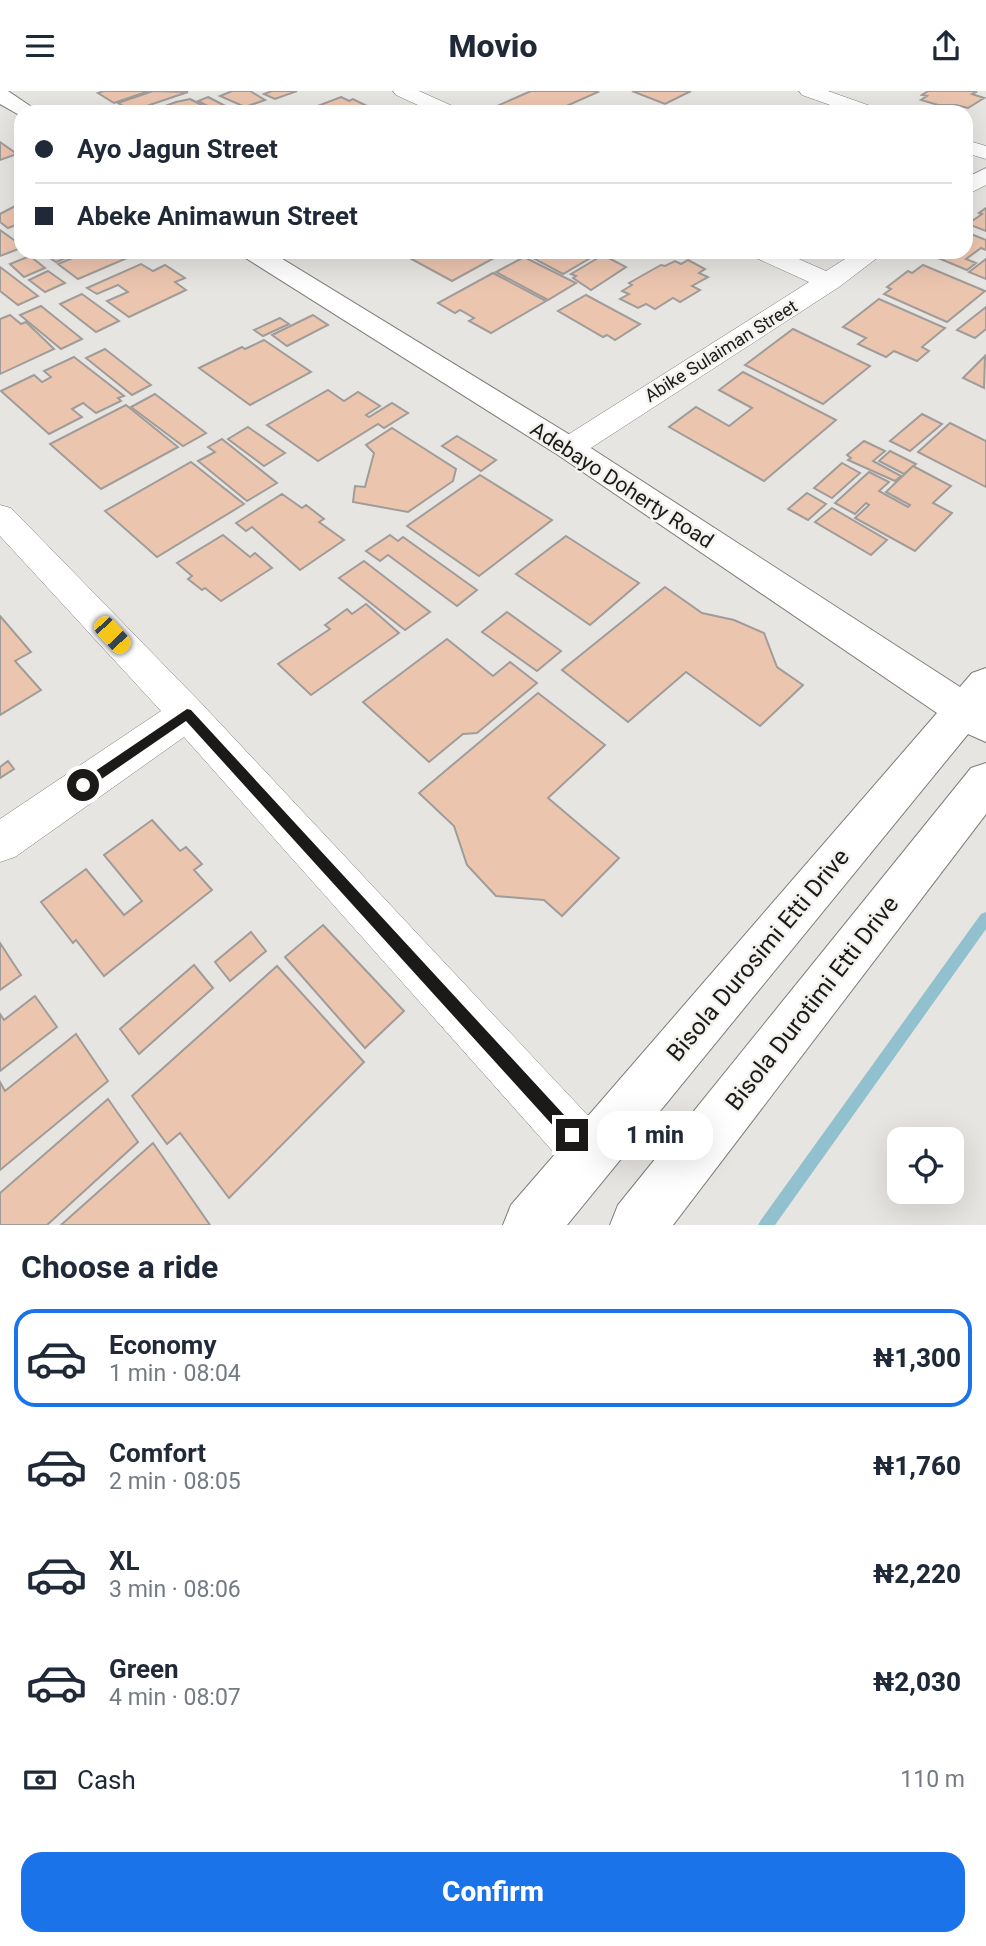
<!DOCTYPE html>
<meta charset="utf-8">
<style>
body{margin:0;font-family:Roboto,sans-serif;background:#f6f6f7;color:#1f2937;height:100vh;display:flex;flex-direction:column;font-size:26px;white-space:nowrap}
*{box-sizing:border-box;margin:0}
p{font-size:23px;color:#747a83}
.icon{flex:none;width:38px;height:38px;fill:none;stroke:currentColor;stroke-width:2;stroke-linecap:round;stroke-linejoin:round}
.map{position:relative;height:1134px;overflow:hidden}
.panel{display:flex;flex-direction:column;background:#fff;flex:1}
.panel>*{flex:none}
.banner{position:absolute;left:14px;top:14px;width:959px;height:154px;border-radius:21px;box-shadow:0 7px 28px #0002;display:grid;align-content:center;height:154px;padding:0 21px;background:#fff}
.buttons{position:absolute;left:887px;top:1036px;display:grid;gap:14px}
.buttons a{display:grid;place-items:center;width:77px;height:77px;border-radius:14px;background:#fff;box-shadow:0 7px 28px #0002;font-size:35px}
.end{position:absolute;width:32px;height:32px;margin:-16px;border:9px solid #1b1a19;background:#fff;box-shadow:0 0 0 4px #fff}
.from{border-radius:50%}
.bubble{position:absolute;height:49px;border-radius:21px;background:#fff;box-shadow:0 7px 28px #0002;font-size:23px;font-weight:800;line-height:49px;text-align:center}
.car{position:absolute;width:21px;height:42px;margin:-21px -10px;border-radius:9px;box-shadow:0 0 5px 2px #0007;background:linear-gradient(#f5c518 24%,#345 0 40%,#f5c518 0 76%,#345 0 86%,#f5c518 0)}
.banner b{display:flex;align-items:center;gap:24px;height:66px;font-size:26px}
.banner b+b{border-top:2px solid #e0e1e3}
.banner i{width:18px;height:18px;background:#1f2937}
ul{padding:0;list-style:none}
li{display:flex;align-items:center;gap:21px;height:98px;margin:0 14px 10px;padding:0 7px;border:4px solid transparent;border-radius:21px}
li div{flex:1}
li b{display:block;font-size:26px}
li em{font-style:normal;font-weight:800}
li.on{border-color:#1a73e8}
li>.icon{width:63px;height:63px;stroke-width:1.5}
h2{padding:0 21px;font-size:32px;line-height:84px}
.pay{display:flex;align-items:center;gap:18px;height:77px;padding:0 21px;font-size:26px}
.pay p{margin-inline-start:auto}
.primary-button{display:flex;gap:14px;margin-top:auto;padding:14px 21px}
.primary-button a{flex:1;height:80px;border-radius:21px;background:#1a73e8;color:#fff;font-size:28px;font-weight:800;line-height:80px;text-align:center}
header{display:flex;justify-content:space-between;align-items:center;height:91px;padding:0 21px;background:#fff;font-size:32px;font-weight:800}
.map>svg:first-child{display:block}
</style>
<header><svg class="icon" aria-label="menu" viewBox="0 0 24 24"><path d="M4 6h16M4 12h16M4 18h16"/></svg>Movio<svg class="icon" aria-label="share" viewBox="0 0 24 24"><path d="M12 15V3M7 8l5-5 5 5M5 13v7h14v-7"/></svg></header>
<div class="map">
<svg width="986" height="1134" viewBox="0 0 986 1134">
<rect width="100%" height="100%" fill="#e7e5e1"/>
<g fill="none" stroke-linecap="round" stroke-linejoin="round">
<polygon fill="#91c0ce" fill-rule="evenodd" points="986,821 986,838 775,1134 758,1134 761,1129 981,823"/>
</g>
<g fill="#ecc5af" stroke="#a09c9a" stroke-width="2">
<polygon points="104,0 149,0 114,12 98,2"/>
<polygon points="153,0 188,1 132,20 118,12"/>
<polygon points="232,0 250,0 265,9 245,16 220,5"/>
<polygon points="272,0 297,0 275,8 264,3"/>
<polygon points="531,0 596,0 598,1 553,21 506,21 490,18"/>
<polygon points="632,0 691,0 665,13"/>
<polygon points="928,0 974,0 976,1 972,3 984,7 968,17 956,14 938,14 921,9 927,5 922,4"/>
<polygon points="208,6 237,21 219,21 198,10"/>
<polygon points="341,6 349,10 353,8 369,16 357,21 302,21"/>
<polygon points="190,8 215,21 149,21 176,11"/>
<polygon points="0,51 17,63 0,69"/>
<polygon points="21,112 21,132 8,137 0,131 0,123"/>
<polygon points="986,117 986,140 968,133 982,123 979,122"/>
<polygon points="0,139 21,154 21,157 0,165"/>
<polygon points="971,143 986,149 986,159 981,157 966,168 976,172 967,179 938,167 945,162 942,161 966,161 966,147"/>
<polygon points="41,161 80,161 56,171"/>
<polygon points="87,161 141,161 78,188 58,173"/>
<polygon points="409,161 505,161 452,190 404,164"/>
<polygon points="540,161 596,161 599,162 563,183 531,166"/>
<polygon points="603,164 626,176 591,199 573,187 576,185 571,183"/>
<polygon points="30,165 45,177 24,186 10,173"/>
<polygon points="524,166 576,192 548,209 496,181"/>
<polygon points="986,168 986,188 969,181"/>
<polygon points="688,169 705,178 699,182 708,186 692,195 700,199 680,211 673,207 655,218 646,213 638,217 620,208 629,203 622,200 632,194 629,192 661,174 665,175 675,170 681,173"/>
<polygon points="141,173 153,180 165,174 185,187 175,191 186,199 129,226 107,210 128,201 118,194 97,203 87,197"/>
<polygon points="923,174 985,200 947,231 884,203 891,198 887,196 908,180 912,182"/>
<polygon points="0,176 8,182 38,205 18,214 0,200"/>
<polygon points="48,180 65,192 45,201 29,189"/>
<polygon points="493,182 546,210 491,242 469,230 474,227 460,219 455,222 438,212"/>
<polygon points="82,203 119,230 96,241 60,213"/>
<polygon points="586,204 640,233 615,249 607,244 603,246 558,220"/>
<polygon points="879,208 945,237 922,256 929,260 917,270 894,260 886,266 858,253 866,247 843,236"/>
<polygon points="41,215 82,248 61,258 20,224"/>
<polygon points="986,216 986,238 975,247 957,239"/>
<polygon points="10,224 21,233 26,231 54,258 0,283 0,228"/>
<polygon points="313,224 328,234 287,255 272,244"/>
<polygon points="280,227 289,233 263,245 254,239"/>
<polygon points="793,238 870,275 823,313 745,274"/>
<polygon points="264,249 311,281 250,314 199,277 242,256 245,258"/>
<polygon points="105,258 151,294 132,304 86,267"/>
<polygon points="985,265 984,297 963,287"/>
<polygon points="74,266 124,305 118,307 121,310 96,322 83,312 72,318 82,326 49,343 1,300 34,284 42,291 51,286 44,280"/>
<polygon points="743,281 836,329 764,390 669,336 696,316 729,335 752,317 719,299"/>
<polygon points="328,299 344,310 358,301 380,315 366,324 369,326 392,312 408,322 384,337 378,333 318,370 267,334"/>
<polygon points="155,303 206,342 183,355 131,316"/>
<polygon points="126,314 178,356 101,398 50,353"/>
<polygon points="922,323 942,333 910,360 890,350"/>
<polygon points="950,332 986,350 986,396 918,361"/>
<polygon points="248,336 285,362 264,375 228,348"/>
<polygon points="392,337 456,378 453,390 408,421 353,411 355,395 365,396 374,362 366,354"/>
<polygon points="457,345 496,369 481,380 442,355"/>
<polygon points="222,348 277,392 247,410 198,370 215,361 208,356"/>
<polygon points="864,350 885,360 873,370 901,385 895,390 848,369 851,367 847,364"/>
<polygon points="890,360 916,373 904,383 879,370"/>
<polygon points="191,371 244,413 157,466 105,420"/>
<polygon points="842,372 860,382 832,407 814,397"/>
<polygon points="913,375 951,395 933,412 952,422 915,460 855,427 869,414 866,412 855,423 835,412 869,381 889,391 879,400 908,416 910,414 886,401"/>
<polygon points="480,384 552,429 479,485 407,435"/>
<polygon points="807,402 826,413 808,429 788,418"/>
<polygon points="282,403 302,417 306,414 324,428 319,431 344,449 300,479 252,436 246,440 236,432"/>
<polygon points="832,417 887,449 871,464 815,431"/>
<polygon points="223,444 250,466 255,462 272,477 221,510 205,497 202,499 188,488 192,485 177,472"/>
<polygon points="390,444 398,450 403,446 477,499 457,515 388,464 380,470 366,460"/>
<polygon points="566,445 639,492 590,534 516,483"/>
<polygon points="364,470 430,521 405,539 339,487"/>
<polygon points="665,496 702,522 734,529 764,542 777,576 803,594 760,635 686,581 628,631 562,579"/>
<polygon points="366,513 399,542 311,604 278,573 330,538 325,534 347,518 352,523"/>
<polygon points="507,521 561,560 537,580 482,541"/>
<polygon points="0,525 31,561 15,570 41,599 0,624"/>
<polygon points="447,548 493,585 510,571 537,592 477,642 463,643 429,671 363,611"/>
<polygon points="538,602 605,654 548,707 619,767 562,825 544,809 496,805 467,774 454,735 419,702"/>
<polygon points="8,670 14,678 0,687 0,676"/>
<polygon points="152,729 180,760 186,756 202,773 194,779 212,799 104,885 76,849 73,852 41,811 86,778 124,824 142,810 104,764"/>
<polygon points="323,834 404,920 365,957 285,866"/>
<polygon points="251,841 266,860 230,890 215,871"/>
<polygon points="0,852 21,884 0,899"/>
<polygon points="194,874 213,897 139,963 120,938"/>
<polygon points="277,875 364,971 229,1107 180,1042 167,1053 132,1005"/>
<polygon points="35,905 57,936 0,980 0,923 4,929"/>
<polygon points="76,943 108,990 0,1079 0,991 5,1000"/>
<polygon points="108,1008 138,1051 47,1134 0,1134 0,1102"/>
<polygon points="153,1052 210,1134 61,1134"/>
</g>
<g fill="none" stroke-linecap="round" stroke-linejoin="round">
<defs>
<g id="street">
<polygon points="393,0 419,0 457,17 460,21 433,21 396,4"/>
<polygon points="799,0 828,0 876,17 879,21 850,21 802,4"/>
<polygon points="966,49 986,55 986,68 966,62"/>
<polygon points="986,77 986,94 966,104 966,87"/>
<polygon points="751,161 783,161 826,180 856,161 885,161 839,196 580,364 569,367 558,364 554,357 558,350 809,191 754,166"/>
<polygon points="0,414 11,417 201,612 608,1046 616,1064 608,1082 590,1090 572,1082 184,646 15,766 0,771 0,728 161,620 0,445"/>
</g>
<g id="secondary">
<polygon points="0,0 8,0 39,21 21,21 21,25 0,13"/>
<polygon points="240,161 271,161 580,350 960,596 972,582 986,577 986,651 968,643 567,1134 503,1134 511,1114 937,622 558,364 244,166"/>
<polygon points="986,672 986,723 673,1134 610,1134 618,1114 971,677"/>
</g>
</defs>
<use href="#street" stroke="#7e7c79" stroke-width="1"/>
<use href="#secondary" stroke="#7e7c79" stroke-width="2"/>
<use href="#street" fill="#fff" fill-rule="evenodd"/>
<use href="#secondary" fill="#fff" fill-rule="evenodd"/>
</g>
<polygon fill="#1b1a19" points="187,618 191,619 577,1038 580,1044 577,1049 572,1052 566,1049 186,630 87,698 79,698 79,691"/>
<g text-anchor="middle" stroke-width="5" stroke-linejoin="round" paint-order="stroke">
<g font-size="18" fill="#1b1a19" stroke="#f4f2ee">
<text transform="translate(721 260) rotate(-32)" y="6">Abike Sulaiman Street</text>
</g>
<g font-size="21" fill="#1b1a19" stroke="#f4f2ee">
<text transform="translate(622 394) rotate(33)" y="7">Adebayo Doherty Road</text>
</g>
<g font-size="24" fill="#1b1a19" stroke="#f4f2ee">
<text transform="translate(758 864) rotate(-50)" y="8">Bisola Durosimi Etti Drive</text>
<text transform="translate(812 912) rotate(-52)" y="8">Bisola Durotimi Etti Drive</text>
</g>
</g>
</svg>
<div class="buttons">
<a><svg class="icon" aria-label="locate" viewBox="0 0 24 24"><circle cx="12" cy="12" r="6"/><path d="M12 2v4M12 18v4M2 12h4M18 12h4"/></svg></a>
</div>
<i class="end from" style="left:83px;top:694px"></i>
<i class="end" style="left:572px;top:1044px"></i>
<div class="bubble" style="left:597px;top:1020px;width:116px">1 min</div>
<i class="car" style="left:112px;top:544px;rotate:137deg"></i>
<div class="banner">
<b><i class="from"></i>Ayo Jagun Street</b>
<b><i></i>Abeke Animawun Street</b>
</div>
</div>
<section class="panel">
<h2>Choose a ride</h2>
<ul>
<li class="on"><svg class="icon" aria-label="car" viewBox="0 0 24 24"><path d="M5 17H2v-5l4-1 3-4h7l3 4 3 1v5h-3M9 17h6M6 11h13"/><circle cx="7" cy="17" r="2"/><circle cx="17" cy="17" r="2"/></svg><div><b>Economy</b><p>1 min · 08:04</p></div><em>₦1,300</em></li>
<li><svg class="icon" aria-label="car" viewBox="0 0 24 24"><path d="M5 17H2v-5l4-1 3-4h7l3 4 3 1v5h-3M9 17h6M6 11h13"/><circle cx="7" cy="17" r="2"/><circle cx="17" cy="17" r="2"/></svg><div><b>Comfort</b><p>2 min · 08:05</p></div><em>₦1,760</em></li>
<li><svg class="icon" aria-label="car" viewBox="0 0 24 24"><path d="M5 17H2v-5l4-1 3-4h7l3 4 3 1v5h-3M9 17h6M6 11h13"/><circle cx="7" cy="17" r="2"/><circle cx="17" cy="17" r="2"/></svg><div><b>XL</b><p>3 min · 08:06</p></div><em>₦2,220</em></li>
<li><svg class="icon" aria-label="car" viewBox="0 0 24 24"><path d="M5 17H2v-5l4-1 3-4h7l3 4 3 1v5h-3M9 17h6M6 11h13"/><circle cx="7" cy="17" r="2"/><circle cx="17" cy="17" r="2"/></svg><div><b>Green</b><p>4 min · 08:07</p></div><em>₦2,030</em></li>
</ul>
<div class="pay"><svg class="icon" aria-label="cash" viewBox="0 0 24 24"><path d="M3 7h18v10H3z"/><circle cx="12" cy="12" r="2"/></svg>Cash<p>110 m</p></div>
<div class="primary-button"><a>Confirm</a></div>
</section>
